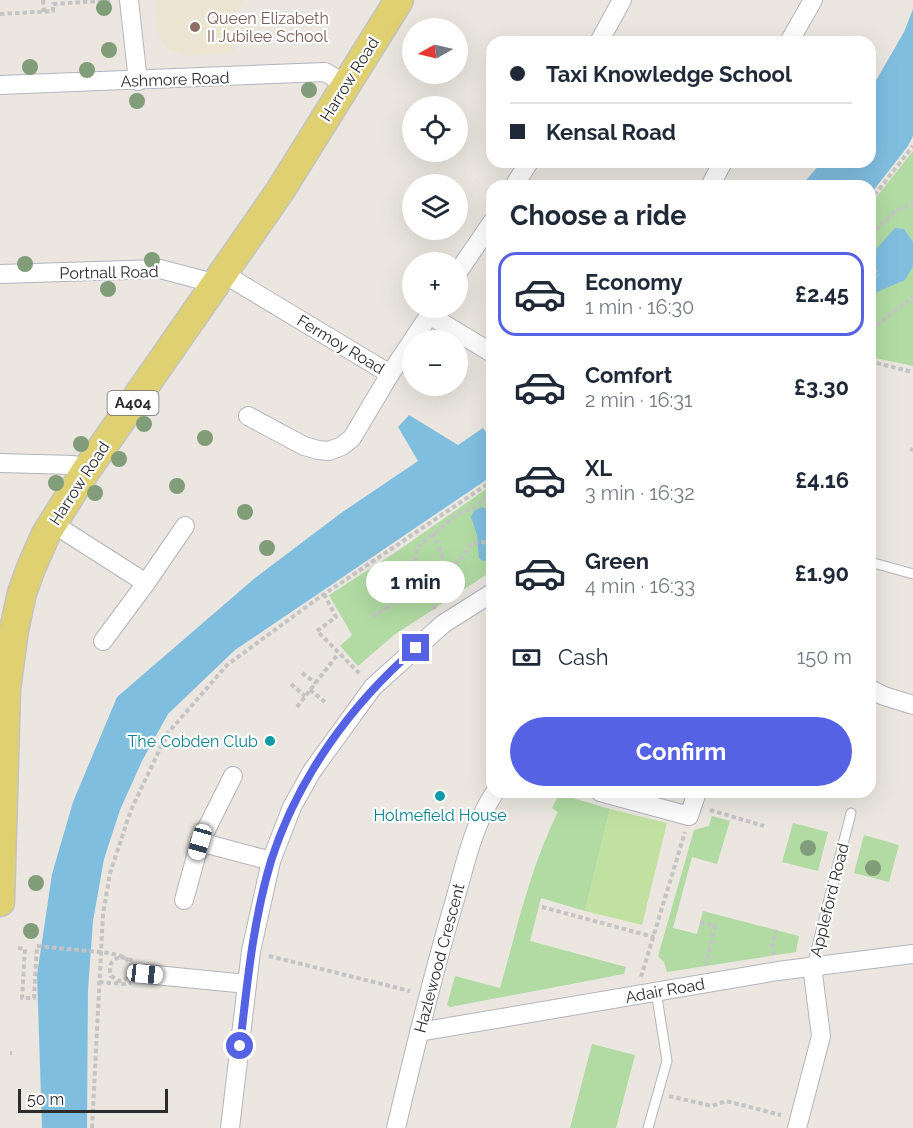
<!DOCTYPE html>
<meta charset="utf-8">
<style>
body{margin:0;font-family:Raleway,sans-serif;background:#f6f6f7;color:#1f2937;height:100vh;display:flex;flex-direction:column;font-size:22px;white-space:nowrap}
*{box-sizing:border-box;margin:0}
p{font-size:20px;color:#747a83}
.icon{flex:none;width:33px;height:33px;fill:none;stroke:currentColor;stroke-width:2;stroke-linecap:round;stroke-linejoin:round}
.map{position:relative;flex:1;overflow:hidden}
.sheet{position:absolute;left:486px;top:180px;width:390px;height:618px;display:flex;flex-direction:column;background:#fff;border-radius:18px;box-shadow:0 6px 24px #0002}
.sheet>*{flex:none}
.hud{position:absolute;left:486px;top:36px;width:390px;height:132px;border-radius:18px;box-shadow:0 6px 24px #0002;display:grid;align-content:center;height:132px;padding:0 24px;background:#fff}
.needle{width:39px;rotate:262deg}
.fabs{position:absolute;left:402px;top:18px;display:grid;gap:12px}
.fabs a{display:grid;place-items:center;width:66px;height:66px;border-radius:50%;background:#fff;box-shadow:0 6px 24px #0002;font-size:30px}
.scale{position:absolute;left:18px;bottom:15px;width:150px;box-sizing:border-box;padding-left:6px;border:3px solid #2c2c2c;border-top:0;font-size:16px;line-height:21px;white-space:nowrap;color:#2c2c2c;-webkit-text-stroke:4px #fff;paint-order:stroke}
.end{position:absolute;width:27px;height:27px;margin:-14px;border:8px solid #5562e3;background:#fff;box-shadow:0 0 0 3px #fff}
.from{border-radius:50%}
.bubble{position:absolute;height:42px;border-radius:21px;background:#fff;box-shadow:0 6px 24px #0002;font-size:20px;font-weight:700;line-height:42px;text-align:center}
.car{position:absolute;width:18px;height:36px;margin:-18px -9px;border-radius:8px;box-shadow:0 0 4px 2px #0007;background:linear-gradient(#fff 24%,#345 0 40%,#fff 0 76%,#345 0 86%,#fff 0)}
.hud b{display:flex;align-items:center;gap:21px;height:57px;font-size:22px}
.hud b+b{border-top:2px solid #e0e1e3}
.hud i{width:15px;height:15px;background:#1f2937}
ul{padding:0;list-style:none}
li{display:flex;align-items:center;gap:18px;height:84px;margin:0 12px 9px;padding:0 12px;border:3px solid transparent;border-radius:18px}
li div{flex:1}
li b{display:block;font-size:22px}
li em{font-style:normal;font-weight:700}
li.selected{border-color:#5562e3}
li>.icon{width:54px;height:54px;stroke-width:1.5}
h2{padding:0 24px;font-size:27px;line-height:72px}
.pay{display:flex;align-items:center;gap:15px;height:66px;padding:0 24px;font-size:22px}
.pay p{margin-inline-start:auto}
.primary-button{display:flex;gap:12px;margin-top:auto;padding:12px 24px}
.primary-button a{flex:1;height:69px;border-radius:36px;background:#5562e3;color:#fff;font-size:24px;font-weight:700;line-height:69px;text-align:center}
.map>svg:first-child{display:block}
</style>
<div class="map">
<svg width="913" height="1128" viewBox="0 0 913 1128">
<rect width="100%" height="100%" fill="#ebe7e0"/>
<polygon fill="#ebe5d1" points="155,0 245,0 231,18 234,52 185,56 167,48 159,37"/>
<g fill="#b1dba3">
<polygon points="913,151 913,366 870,357 870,205"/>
<polygon points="492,485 492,571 394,635 358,666 340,646 352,635 329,595 396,552"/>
<path d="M559,794l51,15 -25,102 -44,-13 -11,43 96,26 -2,7 -174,33 -3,-2 8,-29 45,12c17,-59 30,-121 58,-176l-6,-4z"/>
<polygon points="712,816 730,821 717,864 692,857 673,928 697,934 703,911 799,936 796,952 667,972 664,962 658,956 694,830 709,826"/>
<polygon points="793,823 828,832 818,871 782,862"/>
<polygon points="864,835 899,845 889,882 854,873"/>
<polygon points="592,1044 635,1055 616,1128 570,1128"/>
</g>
<polygon fill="#c0e1a0" points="610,809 667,823 642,925 585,911"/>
<g fill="#80bee0">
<polygon points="913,9 913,136 908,146 870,195 870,186 801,186 822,162 870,162 870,91 904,32"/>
<polygon points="895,228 904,229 913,242 913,266 905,280 870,295 870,256"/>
<polygon points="409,415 458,445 483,428 486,432 492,428 492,476 235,650 168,714 142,761 120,810 104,859 93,921 88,990 87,1128 42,1128 37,975 52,874 73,802 117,697 255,578 341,513 418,461 398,427"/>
<path d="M481,507l6,2c3,12 1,23 2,35 1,6 3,10 3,15l-9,2 -4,-3 -2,-23 -6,-18 3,-6z"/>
</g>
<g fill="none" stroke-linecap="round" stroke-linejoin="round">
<defs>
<g id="service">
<polyline points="870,562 913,574"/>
<polyline points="812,966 851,813"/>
<polyline points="648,1128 667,1061 656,991"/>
</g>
<g id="minor">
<polyline points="129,0 138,81"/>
<polyline points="599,42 622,0"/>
<polyline points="789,42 813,0"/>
<polyline points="0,85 325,72 346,85"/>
<polyline points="514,186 529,162"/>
<polyline points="710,186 723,162"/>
<polyline points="458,272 492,222"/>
<polyline points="0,274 160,269 202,280 214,289"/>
<polyline points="224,274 390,374"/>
<polyline points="429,315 492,353"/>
<polyline points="248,416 304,446 318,450 329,451 342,446 352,438 390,374 434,308"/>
<polyline points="0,463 74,465 85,472"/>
<polyline points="52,523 146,583 103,641"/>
<polyline points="146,583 185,526"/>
<polyline points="870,689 884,696 913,705"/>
<polyline points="600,792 689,816 697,792"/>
<polyline points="200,842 271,861"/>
<polyline points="184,900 200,842 233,776"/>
<polyline points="145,974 247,984"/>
<polyline points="419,1032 778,971 913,954"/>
<polyline points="230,1128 251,951 271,861 292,807 312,771 373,687 443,624 492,593"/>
<path d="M396,1128c18,-76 36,-151 58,-225 11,-38 19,-78 41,-111"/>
<polyline points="797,1128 821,1036 812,966"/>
</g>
<polyline id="primary" points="0,902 6,689 14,630 22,593 31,568 46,534 85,472 280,191 399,0"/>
</defs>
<use href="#service" stroke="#b3b4be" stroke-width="11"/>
<use href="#minor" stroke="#b3b4be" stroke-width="20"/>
<use href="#primary" stroke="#c4c4c4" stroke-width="31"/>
<g stroke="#c4c4c4" stroke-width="4" stroke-dasharray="4.5 3" stroke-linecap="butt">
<polyline points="43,0 44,12"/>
<polyline points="0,14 53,11 53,4 112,0"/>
<polyline points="870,201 913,146"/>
<polyline points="870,235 892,214 913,203"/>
<polyline points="870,262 878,276"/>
<polyline points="870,330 913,297"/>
<polyline points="870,364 872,362 913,372"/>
<polyline points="910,449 913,450"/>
<polyline points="488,495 492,507"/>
<polyline points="433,533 448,570"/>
<polyline points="324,594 336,617 317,631 360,674"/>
<polyline points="435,609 414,567 417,548 457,514 474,508 492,492"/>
<polyline points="372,617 422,584 448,570 460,559 472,543 492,542"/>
<polyline points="302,673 316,683"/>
<polyline points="291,684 305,696"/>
<polyline points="310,690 325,702"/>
<polyline points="297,707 338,654"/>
<polyline points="710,810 764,826"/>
<polyline points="542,907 654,937"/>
<polyline points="700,922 715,926 706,965"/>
<polyline points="18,948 25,949 22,998 34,998 37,946"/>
<polyline points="774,955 772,944 776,930"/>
<polyline points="269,956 410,991"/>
<polyline points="121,957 135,961"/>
<polyline points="641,977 685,832"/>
<polyline points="99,982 123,984 131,983"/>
<polyline points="10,1053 12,1053"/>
<polyline points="669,1096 712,1106 726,1101 781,1115"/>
<polyline points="92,1128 103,914 110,873 131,810 167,734 227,665 317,599 492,481"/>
</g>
<use href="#service" stroke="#fff" stroke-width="9"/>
<use href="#minor" stroke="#fff" stroke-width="18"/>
<use href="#primary" stroke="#dfd071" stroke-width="28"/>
<path stroke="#c4c4c4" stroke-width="4" stroke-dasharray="4.5 3" stroke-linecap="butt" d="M37,946l72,7 16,4 7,9 -4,12 -9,3 -8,-5c-3,-11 0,-16 10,-19"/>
</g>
<g fill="#819d79">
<circle cx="104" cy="8" r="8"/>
<circle cx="109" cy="50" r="8"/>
<circle cx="30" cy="67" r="8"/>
<circle cx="87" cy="70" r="8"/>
<circle cx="309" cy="90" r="8"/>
<circle cx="137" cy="101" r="8"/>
<circle cx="152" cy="260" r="8"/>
<circle cx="25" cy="264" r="8"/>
<circle cx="108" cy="289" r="8"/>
<circle cx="144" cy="424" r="8"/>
<circle cx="205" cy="438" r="8"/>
<circle cx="81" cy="444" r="8"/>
<circle cx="119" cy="459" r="8"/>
<circle cx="56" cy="483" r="8"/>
<circle cx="177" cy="486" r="8"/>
<circle cx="95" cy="493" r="8"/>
<circle cx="245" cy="512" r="8"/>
<circle cx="267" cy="548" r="8"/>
<circle cx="808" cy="848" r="8"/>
<circle cx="873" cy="868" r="8"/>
<circle cx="36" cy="883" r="8"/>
<circle cx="31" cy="931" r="8"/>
</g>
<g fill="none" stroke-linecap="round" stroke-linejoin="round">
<path stroke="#5562e3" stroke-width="8" d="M240,1046c7,-62 13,-125 31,-185 26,-82 80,-157 145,-213"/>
</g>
<circle fill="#8d6e63" stroke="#fff" stroke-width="2" cx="195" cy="27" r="6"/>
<g fill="#0f9aa8" stroke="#fff" stroke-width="2">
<circle cx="270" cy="741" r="6"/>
<circle cx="440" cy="796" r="6"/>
</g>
<g text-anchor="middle" stroke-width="4.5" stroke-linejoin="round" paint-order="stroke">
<rect fill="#fff" stroke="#6b6b6b" stroke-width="1.5" x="107.5" y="391" width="51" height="24" rx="4.5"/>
<g font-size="15" font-weight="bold" fill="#2c2c2c">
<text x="133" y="408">A404</text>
</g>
<g font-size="16" fill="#785e54" stroke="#fff" text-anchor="start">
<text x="207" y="24">Queen Elizabeth<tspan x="207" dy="18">II Jubilee School</tspan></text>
</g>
<g font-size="16" fill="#2c2c2c" stroke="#fff">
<text transform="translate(175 79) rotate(-2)" y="6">Ashmore Road</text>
<text transform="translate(349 79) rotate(-58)" y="6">Harrow Road</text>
<text transform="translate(109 272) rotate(-1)" y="6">Portnall Road</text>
<text transform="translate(341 344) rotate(31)" y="6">Fermoy Road</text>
<text transform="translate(79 483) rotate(-57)" y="6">Harrow Road</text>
<text transform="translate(829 900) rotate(-76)" y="6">Appleford Road</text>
<text transform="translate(439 958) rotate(-75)" y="6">Hazlewood Crescent</text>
<text transform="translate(665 990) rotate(-10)" y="6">Adair Road</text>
</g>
<g font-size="16" fill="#0d838f" stroke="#fff" text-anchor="end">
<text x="258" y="747">The Cobden Club</text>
<text x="440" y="821" text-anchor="middle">Holmefield House</text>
</g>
</g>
</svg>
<div class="fabs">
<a><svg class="needle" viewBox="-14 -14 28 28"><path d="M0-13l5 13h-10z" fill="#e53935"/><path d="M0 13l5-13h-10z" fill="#747a83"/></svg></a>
<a><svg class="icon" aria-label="locate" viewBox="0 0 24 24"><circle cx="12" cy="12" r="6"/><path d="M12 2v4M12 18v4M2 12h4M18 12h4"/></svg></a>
<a><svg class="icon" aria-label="layers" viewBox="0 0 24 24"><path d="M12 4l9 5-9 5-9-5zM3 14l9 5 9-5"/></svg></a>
<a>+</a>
<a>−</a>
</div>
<div class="scale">50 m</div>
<i class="end from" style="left:240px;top:1046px"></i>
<i class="end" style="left:416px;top:648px"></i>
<div class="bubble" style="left:366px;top:561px;width:99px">1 min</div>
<i class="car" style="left:200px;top:842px;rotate:196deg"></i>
<i class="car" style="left:145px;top:974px;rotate:96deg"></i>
<div class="hud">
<b><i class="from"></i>Taxi Knowledge School</b>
<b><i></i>Kensal Road</b>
</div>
<section class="sheet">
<h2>Choose a ride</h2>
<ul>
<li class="selected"><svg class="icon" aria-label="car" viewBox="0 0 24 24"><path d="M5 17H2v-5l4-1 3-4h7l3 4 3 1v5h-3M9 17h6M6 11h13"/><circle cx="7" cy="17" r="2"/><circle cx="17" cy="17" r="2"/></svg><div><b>Economy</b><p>1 min · 16:30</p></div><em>£2.45</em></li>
<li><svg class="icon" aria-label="car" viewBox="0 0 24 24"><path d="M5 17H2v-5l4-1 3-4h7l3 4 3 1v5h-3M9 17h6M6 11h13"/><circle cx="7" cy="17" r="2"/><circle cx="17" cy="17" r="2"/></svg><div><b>Comfort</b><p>2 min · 16:31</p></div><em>£3.30</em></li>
<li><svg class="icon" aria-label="car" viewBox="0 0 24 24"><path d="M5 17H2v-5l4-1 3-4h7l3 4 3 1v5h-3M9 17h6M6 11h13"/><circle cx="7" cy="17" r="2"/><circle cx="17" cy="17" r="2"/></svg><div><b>XL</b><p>3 min · 16:32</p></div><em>£4.16</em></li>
<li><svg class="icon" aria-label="car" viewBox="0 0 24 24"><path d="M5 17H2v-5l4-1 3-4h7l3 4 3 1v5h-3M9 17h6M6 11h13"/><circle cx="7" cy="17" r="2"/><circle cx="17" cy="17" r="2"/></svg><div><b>Green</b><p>4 min · 16:33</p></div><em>£1.90</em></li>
</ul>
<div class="pay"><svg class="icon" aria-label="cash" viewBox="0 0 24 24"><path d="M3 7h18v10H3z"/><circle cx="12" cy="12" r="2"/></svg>Cash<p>150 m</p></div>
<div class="primary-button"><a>Confirm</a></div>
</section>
</div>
